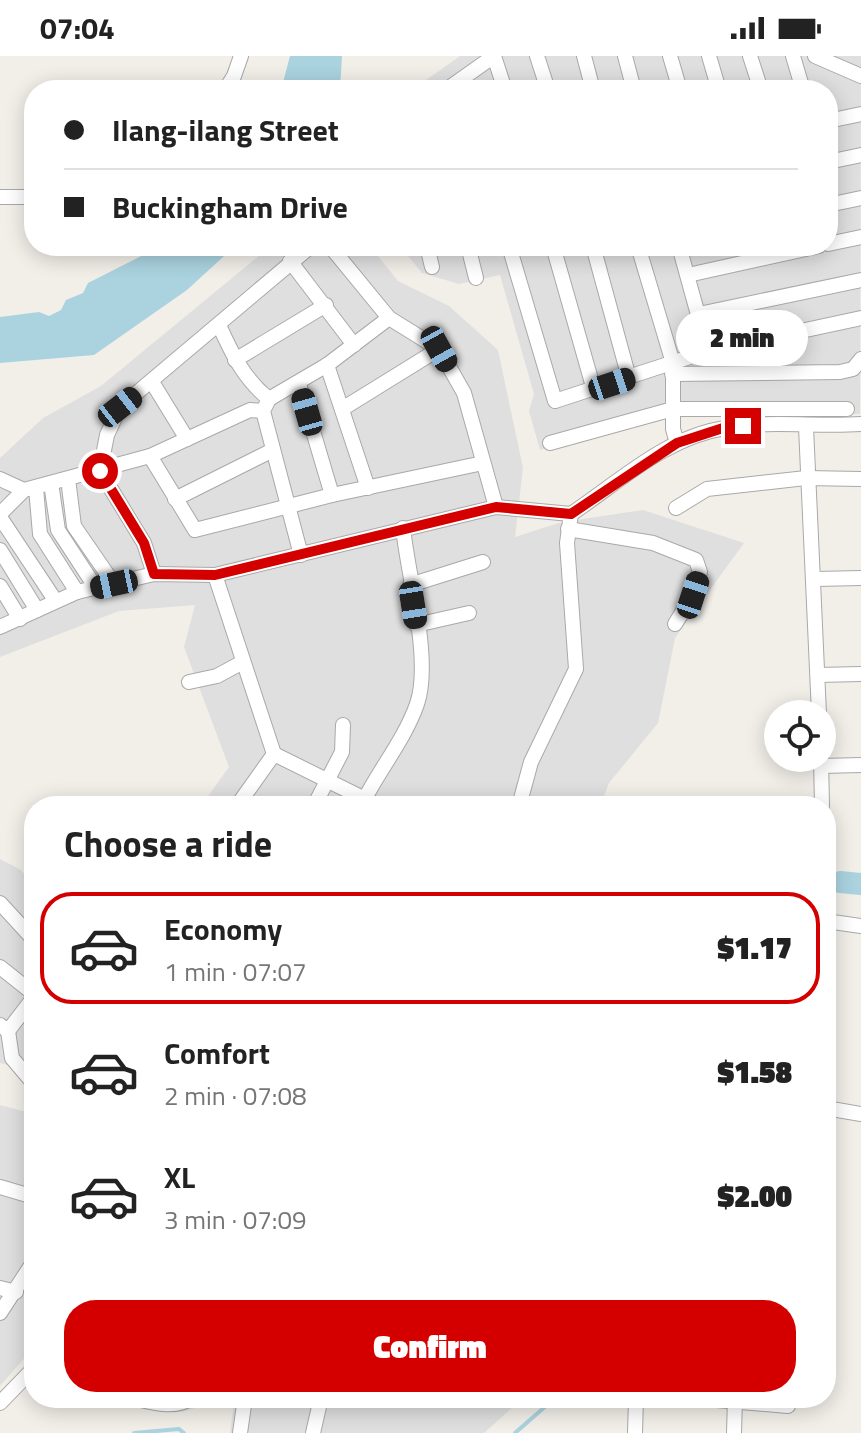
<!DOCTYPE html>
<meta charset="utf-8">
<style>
body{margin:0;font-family:"Titillium Web",sans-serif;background:#f6f6f6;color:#222;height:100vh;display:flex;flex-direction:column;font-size:30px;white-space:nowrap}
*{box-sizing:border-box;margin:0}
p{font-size:26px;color:#767676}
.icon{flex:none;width:44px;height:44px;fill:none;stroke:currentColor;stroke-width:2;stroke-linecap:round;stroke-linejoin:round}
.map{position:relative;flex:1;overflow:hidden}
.sheet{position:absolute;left:24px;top:740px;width:812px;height:612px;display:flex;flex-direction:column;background:#fff;border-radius:32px;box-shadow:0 4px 20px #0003}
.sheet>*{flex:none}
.guide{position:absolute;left:24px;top:24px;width:814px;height:176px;border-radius:32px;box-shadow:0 4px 20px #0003;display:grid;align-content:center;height:176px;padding:0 40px;background:#fff}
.tools{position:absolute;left:764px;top:644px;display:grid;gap:16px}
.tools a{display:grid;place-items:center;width:72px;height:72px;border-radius:50%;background:#fff;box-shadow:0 4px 20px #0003;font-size:40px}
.end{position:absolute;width:36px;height:36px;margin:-18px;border:10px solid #d40000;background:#fff;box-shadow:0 0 0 4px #fff}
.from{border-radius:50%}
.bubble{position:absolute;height:56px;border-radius:28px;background:#fff;box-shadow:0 4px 20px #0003;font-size:26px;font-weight:800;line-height:56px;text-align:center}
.car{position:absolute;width:24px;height:48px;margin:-24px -12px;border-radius:10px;box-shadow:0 0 6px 2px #0007;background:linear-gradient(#222 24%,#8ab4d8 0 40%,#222 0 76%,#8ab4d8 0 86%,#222 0)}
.guide b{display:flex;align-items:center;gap:28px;height:76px;font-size:30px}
.guide b+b{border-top:2px solid #e0e0e0}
.guide i{width:20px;height:20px;background:#222}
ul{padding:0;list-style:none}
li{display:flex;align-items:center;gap:24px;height:112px;margin:0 16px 12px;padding:0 24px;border:4px solid transparent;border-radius:32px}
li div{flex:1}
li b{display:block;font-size:30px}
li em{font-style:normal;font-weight:800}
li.selected{border-color:#d40000}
li>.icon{width:72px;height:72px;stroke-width:1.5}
h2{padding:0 40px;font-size:36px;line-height:96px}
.button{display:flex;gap:16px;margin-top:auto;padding:16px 40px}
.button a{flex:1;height:92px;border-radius:32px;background:#d40000;color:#fff;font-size:32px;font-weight:800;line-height:92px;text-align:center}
.status{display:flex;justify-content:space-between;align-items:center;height:56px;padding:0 40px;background:#fff;direction:ltr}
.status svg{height:22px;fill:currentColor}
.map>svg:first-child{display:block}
</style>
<div class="status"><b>07:04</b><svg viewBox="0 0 49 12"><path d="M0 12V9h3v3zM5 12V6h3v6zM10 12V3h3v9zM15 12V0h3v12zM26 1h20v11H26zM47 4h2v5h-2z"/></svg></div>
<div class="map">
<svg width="861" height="1377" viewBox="0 0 861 1377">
<rect width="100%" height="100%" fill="#f2efe9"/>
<g fill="#e0dfdf">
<polygon points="460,0 861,0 860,358 680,358 641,365 540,394 529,355 534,338 500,219 459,228 422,217 400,190 828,190 828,34 412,34"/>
<polygon points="271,190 370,190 398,225 449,250 498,294 523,412 515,481 562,466 643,454 744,487 675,582 658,667 609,727 600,750 201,750 229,711 184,591 195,549 119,555 0,601 0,402 43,362 101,330"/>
<polygon points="0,803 21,814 34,831 34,1015 0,1007"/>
<polygon points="0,1049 34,1058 34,1291 0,1330"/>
<polygon points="95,1342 523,1342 484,1377 230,1377 234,1346 207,1348 182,1356"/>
</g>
<g fill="#aad3df">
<polygon points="290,0 342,0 340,34 281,34"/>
<polygon points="161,190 235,190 187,234 94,299 0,307 0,261 39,256 49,260 61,254 66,244 83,237 88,227"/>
</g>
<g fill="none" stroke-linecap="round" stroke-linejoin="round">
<g stroke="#aad3df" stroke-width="4">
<polyline points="134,1377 179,1373 184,1377"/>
<polyline points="515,1377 555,1342"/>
</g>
<polyline stroke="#aad3df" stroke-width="22" points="840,826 861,828"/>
<defs>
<g id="minor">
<polyline points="537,0 548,34"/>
<polyline points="584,0 593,34"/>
<polyline points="625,0 634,34"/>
<polyline points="670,0 680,34"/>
<polyline points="709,0 719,34"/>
<polyline points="750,0 761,34"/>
<polyline points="793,0 803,34"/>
<polyline points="815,0 861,20"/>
<polyline points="225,34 234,20 241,0"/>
<polyline points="446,34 494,0 505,34"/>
<polyline points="828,65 861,58"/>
<polyline points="828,106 861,99"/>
<polyline points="0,141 34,141"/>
<polyline points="828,149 861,142"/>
<polyline points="828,188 861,181"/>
<polyline points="330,190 389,262 439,293 464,337 496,451"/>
<polyline points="427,190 432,211"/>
<polyline points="468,190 476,222"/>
<polyline points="509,190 555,345 708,295 861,262"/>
<polyline points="553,190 594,334"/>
<polyline points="593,190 629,322"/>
<polyline points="638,190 673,307 673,373 677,387"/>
<polyline points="679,190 708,295"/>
<polyline points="290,205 354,289"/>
<polyline points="688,219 819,190"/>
<polyline points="699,258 861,224"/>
<path d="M219,269c13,29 25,54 50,74"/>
<polyline points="235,304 326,249"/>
<polyline points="327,309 368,432"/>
<polyline points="672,318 840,316 853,313 861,303"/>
<polyline points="152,326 187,383"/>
<polyline points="299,328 332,439"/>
<polyline points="269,343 263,355 301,499"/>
<polyline points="269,343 327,309 389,262"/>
<polyline points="342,353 439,293"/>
<polyline points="806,371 819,658"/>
<polyline points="550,387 673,353 847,353"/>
<polyline points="150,400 195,474 332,439 483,407"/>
<polyline points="0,423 24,434"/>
<polyline points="68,423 74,470 114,528"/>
<polyline points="51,427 58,474 96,532"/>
<polyline points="36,432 40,478 77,536"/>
<polyline points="175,443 273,394"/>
<polyline points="676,452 707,433 806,422 861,423"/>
<polyline points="0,458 24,434 150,400 250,354 263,355"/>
<path d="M571,458c48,-32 95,-77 154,-86 45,-8 91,-1 136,-4"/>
<polyline points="0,461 55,544"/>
<polyline points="568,473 653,487 696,504 700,516 693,539 675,568"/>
<polyline points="0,494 37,554"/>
<polyline points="154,518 144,487 100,415 107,379 120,351 311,190"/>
<polyline points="215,519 274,698 237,750"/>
<polyline points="815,523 861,522"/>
<polyline points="410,529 483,506"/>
<polyline points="0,530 20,563"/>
<polyline points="416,569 469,557"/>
<polyline points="0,571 77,536 154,518 215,519 496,451 571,458"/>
<polyline points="818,619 861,618"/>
<polyline points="189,626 217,620 241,607"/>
<polyline points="274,698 379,750"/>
<polyline points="821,702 822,750"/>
<polyline points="821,710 861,709"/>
<polyline points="314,750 342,696 343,669"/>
<path d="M361,750c17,-35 43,-65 56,-102 15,-43 -9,-128 -14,-176"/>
<polyline points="519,750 531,706 576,613 567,487 571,458"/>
<polyline points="0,847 34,884"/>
<polyline points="826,865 861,870"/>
<polyline points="0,911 34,938"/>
<polyline points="0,969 8,975 34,941"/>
<polyline points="8,975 12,1002 34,1028"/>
<polyline points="826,1052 861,1058"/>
<polyline points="0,1131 34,1141"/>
<polyline points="0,1232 16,1236"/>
<polyline points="0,1257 34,1205"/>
<polyline points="826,1302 827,1302"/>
<path d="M132,1342c18,4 43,12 59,0"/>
<polyline points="491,1342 500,1342"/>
<polyline points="692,1342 788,1350"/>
<polyline points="0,1347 34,1312"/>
<polyline points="240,1377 245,1342"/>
<polyline points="313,1377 321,1342"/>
<polyline points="635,1377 636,1342"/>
<polyline points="734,1377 735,1342"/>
</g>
</defs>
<use href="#minor" stroke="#a9a9a9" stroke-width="16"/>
<use href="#minor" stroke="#fff" stroke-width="14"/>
</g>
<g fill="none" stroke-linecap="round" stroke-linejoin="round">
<polyline stroke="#d40000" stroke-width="10" points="100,415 144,487 154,518 215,519 496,451 571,458 677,387 723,372 743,370"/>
</g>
</svg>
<div class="tools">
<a><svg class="icon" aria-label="locate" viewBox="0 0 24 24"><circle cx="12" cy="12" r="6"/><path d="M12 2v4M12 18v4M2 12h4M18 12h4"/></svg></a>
</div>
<i class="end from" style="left:100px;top:415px"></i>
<i class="end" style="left:743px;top:370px"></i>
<div class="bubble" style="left:676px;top:254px;width:132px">2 min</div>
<i class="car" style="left:439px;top:293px;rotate:151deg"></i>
<i class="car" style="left:612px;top:328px;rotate:72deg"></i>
<i class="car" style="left:120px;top:351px;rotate:52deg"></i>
<i class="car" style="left:307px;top:356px;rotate:344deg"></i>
<i class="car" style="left:114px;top:528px;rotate:258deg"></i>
<i class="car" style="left:693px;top:539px;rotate:18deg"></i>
<i class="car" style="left:413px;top:549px;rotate:171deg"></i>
<div class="guide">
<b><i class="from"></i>Ilang-ilang Street</b>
<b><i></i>Buckingham Drive</b>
</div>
<section class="sheet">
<h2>Choose a ride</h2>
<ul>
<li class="selected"><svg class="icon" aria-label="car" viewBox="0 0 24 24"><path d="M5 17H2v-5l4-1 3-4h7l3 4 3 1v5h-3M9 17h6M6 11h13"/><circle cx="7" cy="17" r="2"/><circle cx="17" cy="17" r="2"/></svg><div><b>Economy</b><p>1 min · 07:07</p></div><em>$1.17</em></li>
<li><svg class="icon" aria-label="car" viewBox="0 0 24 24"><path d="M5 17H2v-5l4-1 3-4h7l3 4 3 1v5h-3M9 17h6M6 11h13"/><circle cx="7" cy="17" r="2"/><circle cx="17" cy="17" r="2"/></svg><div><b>Comfort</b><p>2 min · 07:08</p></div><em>$1.58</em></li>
<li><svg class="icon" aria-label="car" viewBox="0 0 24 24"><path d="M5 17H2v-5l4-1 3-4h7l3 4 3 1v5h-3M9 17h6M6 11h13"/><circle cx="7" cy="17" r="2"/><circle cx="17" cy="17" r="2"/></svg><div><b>XL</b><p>3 min · 07:09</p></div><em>$2.00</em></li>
</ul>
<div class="button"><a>Confirm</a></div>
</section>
</div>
